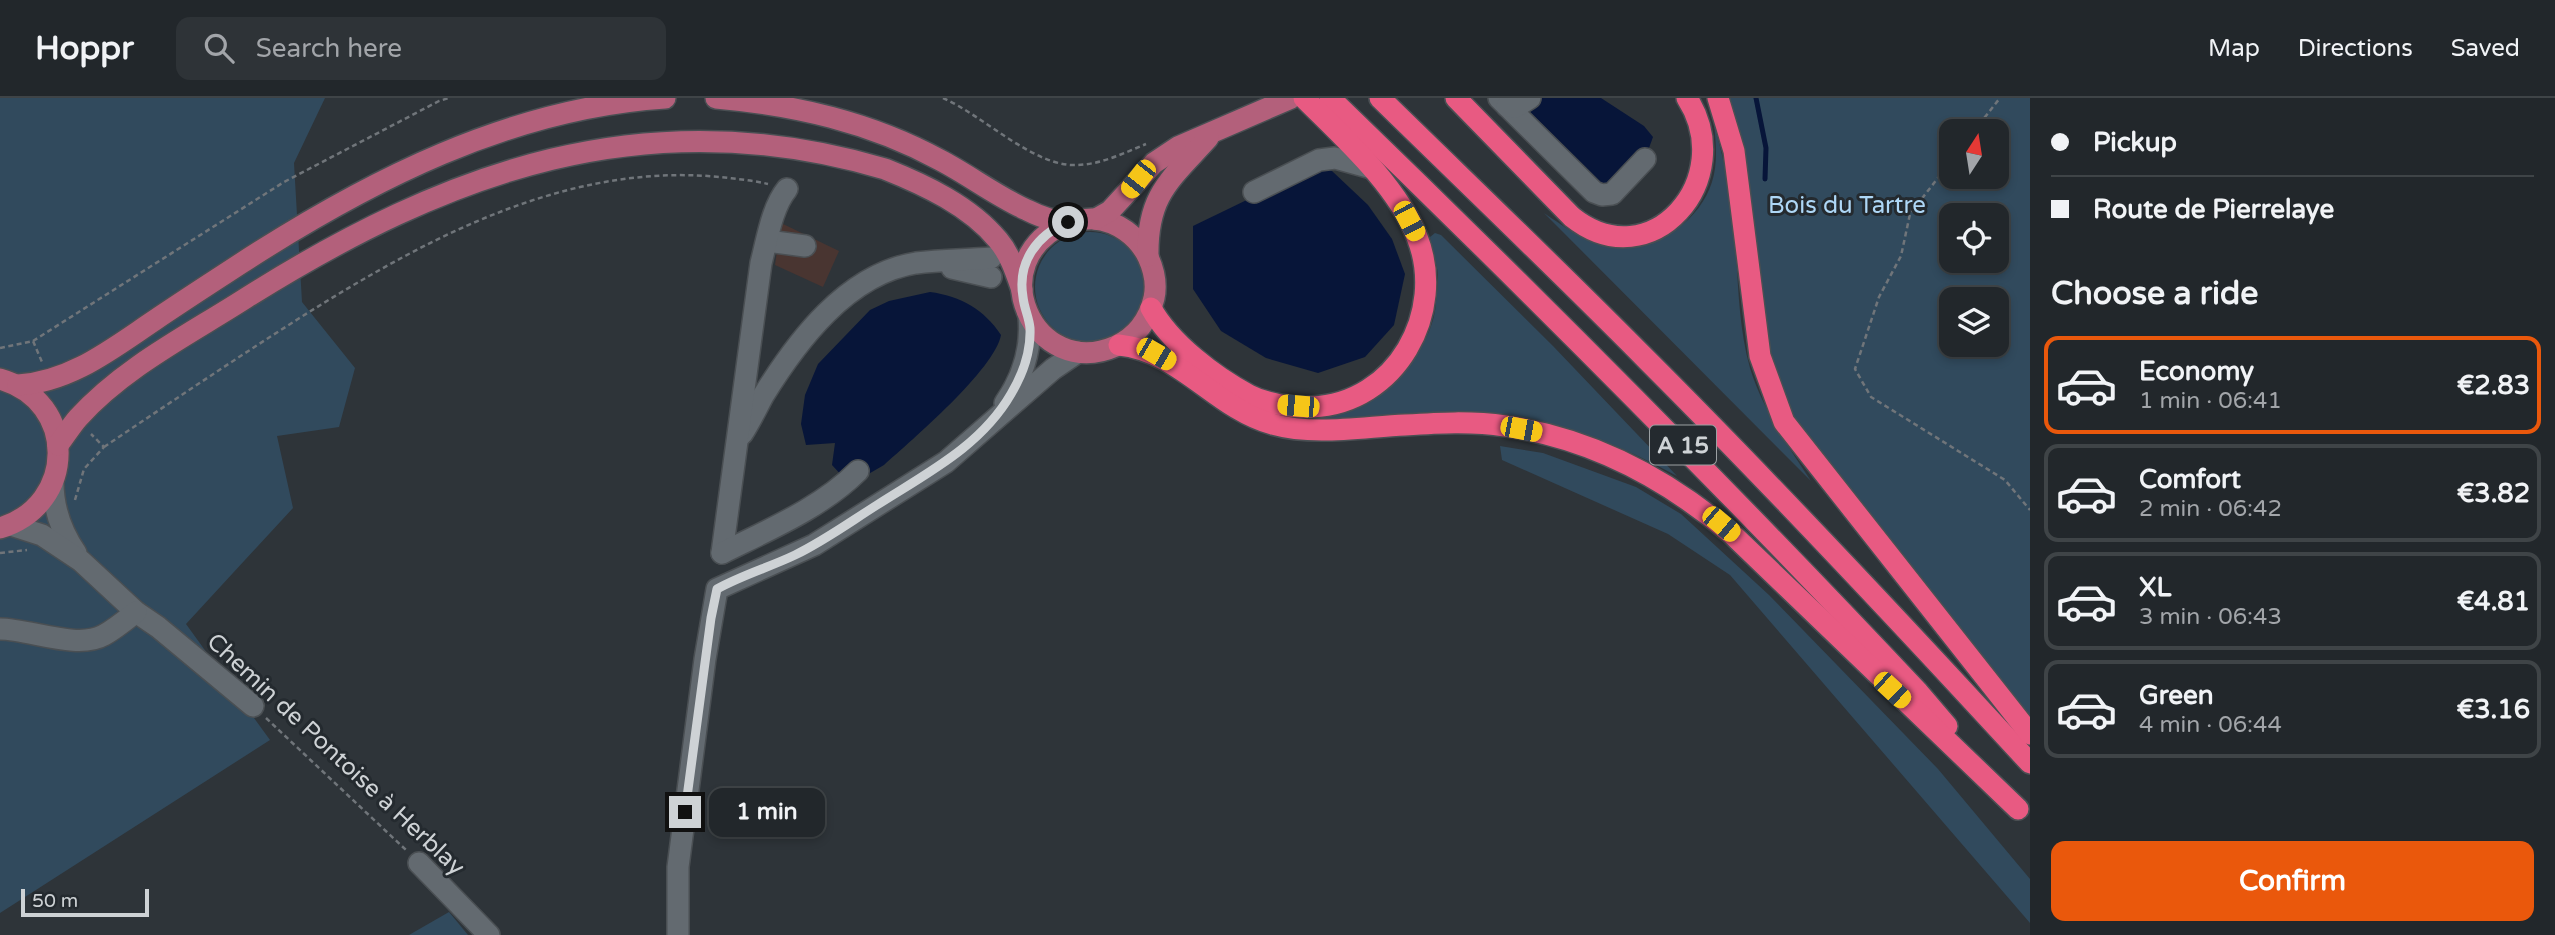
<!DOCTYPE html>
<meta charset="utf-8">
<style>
body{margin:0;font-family:"Varela Round",sans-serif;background:#2e3337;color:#f1f3f6;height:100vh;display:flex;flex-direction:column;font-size:26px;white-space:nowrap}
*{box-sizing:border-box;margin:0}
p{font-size:23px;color:#a2a5a9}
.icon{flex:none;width:38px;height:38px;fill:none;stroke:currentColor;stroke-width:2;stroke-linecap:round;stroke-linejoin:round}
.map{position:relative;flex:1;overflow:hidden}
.sheet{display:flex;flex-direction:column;background:#22272b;width:525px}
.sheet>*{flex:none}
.guide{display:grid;align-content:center;height:154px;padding:0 21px;background:#22272b}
.needle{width:46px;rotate:12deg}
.controls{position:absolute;left:1939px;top:21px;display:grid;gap:14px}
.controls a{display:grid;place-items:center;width:70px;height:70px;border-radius:14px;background:#22272b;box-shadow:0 4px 10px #0003,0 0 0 2px #3f4447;font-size:35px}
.scale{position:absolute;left:21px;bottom:18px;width:128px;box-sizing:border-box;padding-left:7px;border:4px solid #ced2d5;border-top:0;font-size:19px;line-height:24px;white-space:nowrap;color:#ced2d5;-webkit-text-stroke:5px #242a2f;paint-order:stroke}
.end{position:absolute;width:32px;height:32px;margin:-16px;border:9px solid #ced2d5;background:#111;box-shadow:0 0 0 4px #111}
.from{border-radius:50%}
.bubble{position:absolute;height:49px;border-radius:14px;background:#22272b;box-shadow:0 4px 10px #0003,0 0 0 2px #3f4447;font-size:23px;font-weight:700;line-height:49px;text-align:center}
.car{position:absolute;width:21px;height:42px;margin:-21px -10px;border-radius:9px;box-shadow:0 0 5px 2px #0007;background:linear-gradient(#f5c518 24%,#345 0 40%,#f5c518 0 76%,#345 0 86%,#f5c518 0)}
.guide b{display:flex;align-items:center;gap:24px;height:66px;font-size:26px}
.guide b+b{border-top:2px solid #3f4447}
.guide i{width:18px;height:18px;background:#f1f3f6}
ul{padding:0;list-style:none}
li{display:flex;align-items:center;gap:21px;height:98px;margin:0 14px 10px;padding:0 7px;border:4px solid #3f4447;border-radius:14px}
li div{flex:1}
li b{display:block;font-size:26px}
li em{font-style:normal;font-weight:700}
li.on{border-color:#ea580c}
li>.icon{width:63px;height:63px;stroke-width:1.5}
h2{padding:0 21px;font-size:32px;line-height:84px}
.button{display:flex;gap:14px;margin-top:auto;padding:14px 21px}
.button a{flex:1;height:80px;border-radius:14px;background:#ea580c;color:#fff;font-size:28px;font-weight:700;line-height:80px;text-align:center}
header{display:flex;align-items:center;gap:42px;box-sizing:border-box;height:98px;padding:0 35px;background:#22272b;border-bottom:2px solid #3f4447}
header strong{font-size:33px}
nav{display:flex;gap:38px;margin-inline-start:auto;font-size:24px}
.search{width:490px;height:63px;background:#2e3337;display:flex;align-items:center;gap:18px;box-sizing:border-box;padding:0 24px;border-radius:14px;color:#a2a5a9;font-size:26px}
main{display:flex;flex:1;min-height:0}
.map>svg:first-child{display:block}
</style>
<header>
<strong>Hoppr</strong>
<div class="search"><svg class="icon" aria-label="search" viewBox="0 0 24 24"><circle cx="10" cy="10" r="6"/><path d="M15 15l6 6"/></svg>Search here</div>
<nav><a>Map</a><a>Directions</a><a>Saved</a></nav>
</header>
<main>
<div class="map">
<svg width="2030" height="837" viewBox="0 0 2030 837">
<rect width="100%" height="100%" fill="#2e3439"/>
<polygon fill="#493531" points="781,125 839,153 823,189 775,167"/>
<g fill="#314a5d" fill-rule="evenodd">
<polygon points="0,0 325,0 294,65 302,204 355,270 339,329 277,338 293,410 186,526 270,642 0,815"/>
<path d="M1718,0h312v636l-246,-312 -24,-66zM1951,33h46v46h-46zM1951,117h46v46h-46zM1951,201h46v46h-46z"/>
<path d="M1714,26c10,36 18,72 21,110 3,44 3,91 15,134 12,40 38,78 61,113l-267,-268c16,11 33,23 51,29 47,16 102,-13 117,-60 6,-19 4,-39 2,-58z"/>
<circle cx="1090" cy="189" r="55"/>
<path d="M1435,135l6,2 112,111 124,130c-65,-36 -132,-60 -206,-64 -45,-2 -89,6 -133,8 -18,1 -36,-1 -54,-1v-3c58,3 98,-9 131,-59 11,-17 20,-35 21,-55 1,-9 2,-19 2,-27 -1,-13 -7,-25 -8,-38z"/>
<polygon points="1500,348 1543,355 1636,389 1681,416 1769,497 1938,671 2030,781 2030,825 1730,477 1668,436 1502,362"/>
<polygon points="449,814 468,837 409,837"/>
</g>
<g fill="#071539">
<polygon points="1538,0 1601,0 1644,28 1653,39 1645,61 1612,96 1526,27 1533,3"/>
<polygon points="1319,67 1332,73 1368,107 1392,141 1405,176 1394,227 1365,259 1318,275 1266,260 1221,233 1193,191 1193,128"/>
<path d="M930,194c30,4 54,17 71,43 -6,34 -89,105 -117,130l-19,11 -22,1 -11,-12 3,-22 -29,2 -5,-21 4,-29 13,-31 52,-54 19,-9z"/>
</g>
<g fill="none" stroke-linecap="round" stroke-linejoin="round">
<polyline stroke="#071539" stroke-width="5" points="1756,0 1766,50 1765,81"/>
<defs>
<g id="minor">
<polyline points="1499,0 1594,94 1602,97 1612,96 1645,61"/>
<polyline points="1507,8 1516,9 1530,0"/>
<polyline points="1254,94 1319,62 1335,60 1371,70"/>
<polyline points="767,143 805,148"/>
<polyline points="952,170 991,179"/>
<path d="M1005,305c18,-26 27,-54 24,-86"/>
<path d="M742,336c8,-12 14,-25 21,-38 34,-55 84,-122 153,-133 25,-3 50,-3 75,-5"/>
<path d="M53,384c0,27 8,49 23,71"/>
<polyline points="11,427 42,437 81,463 136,514 158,529 253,608"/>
<path d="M722,455l39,-290c6,-23 11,-56 26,-74"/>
<path d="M722,455c46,-23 99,-45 136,-82"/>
<path d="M0,531c30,0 77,21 104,6 11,-6 22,-15 32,-23"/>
<polyline points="419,765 489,837"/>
<polyline points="678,837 678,769 705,561 717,491 814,447 946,364 1053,271 1078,254"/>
</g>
<g id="major">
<path d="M716,0c79,7 154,24 224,62 29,15 56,36 87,50 12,6 28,12 41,12 8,0 17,-4 26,-3 23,2 44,17 54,38 6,13 9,27 6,41 -5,21 -18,39 -38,48 -81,36 -139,-85 -48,-124"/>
<polyline points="1096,121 1110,113 1154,65 1178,49 1291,0"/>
<path d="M1148,158c-1,-61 22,-76 60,-118"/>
<path d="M0,281c78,22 77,126 0,149"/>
<path d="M18,287c53,-3 95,-37 137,-65 28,-19 56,-37 85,-56 128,-83 270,-156 425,-166"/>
<path d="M58,347c7,-9 13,-19 20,-27 46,-51 112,-84 168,-120 202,-127 400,-200 639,-129 40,16 85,37 113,71 12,14 18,33 24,50"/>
</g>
<g id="highway">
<path d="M1330,0c201,194 397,391 588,594l29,34"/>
<path d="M1380,0c90,88 180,174 268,263 131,131 257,266 382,402"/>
<path d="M1456,0l116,119c79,63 167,-38 115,-119"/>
<polyline points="1718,0 1734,53 1760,258 1784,324 2030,636"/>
<path d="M1151,210c19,35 64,69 98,87 17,9 44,13 63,12 84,-3 135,-95 105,-170 -20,-52 -74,-100 -113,-139"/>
<path d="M1119,247c61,6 96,63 153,79 42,12 90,3 133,1 33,-2 67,-4 100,1 86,12 162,53 227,108l286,275"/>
</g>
</defs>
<use href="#minor" stroke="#4a4f53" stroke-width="24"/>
<use href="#major" stroke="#4a4f53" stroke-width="24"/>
<use href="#highway" stroke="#4a4f53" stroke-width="24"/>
<g stroke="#70757a" stroke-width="2.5" stroke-dasharray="5 3.5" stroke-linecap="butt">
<path d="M943,0c41,18 92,70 135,67 24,-1 46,-12 68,-21"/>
<polyline points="1974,33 2000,0"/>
<polyline points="1951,63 1910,116 1901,158 1879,199 1855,271 1871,299 2005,382 2030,412"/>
<polyline points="33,243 284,84 439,3 449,0"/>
<polyline points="0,250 33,243 42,264"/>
<path d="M104,349c64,-43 128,-86 194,-128 127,-80 268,-157 422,-142 16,2 32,3 48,7"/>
<polyline points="75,402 84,371 104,349 91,336"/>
<polyline points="0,455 27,452"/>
<polyline points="266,620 406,752"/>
</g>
<use href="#minor" stroke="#636a70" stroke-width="21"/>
<use href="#major" stroke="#b3607b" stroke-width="21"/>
<use href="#highway" stroke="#e85a82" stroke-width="21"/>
</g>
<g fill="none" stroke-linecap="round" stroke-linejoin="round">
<path stroke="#ced2d5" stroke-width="9" d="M685,714l26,-194 6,-29c25,-14 53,-22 78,-34 29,-14 55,-33 82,-50 50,-32 104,-59 134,-111 12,-20 20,-43 19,-66 -1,-11 -6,-20 -7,-31 -6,-35 14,-62 45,-75"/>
</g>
<g text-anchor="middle" stroke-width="6" stroke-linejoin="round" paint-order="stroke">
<rect fill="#242a2f" stroke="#9ba0a3" stroke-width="2" x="1650" y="327.5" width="66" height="39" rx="5"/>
<g font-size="23" font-weight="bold" fill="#ced2d5">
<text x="1683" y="355">A 15</text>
</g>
<g font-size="24" fill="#aed7f6" stroke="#242a2f">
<text x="1847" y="115">Bois du Tartre</text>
</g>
<g font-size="24" fill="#ced2d5" stroke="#242a2f">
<text transform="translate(336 656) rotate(43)" y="8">Chemin de Pontoise à Herblay</text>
</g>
</g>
</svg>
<div class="controls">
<a><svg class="needle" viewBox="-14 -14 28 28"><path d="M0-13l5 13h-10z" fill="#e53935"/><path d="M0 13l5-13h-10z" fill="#a2a5a9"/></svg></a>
<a><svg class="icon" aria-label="locate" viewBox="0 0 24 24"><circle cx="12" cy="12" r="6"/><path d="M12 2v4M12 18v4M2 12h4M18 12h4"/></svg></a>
<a><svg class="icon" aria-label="layers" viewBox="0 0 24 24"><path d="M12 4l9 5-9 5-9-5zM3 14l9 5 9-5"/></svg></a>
</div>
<div class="scale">50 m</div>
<i class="end from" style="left:1068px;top:124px"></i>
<i class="end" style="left:685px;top:714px"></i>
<div class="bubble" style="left:709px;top:690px;width:116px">1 min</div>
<i class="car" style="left:1138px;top:81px;rotate:218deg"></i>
<i class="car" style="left:1409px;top:123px;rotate:152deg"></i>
<i class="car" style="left:1156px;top:256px;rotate:120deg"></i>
<i class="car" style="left:1298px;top:308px;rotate:275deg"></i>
<i class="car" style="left:1521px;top:331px;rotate:101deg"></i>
<i class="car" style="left:1721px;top:426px;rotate:130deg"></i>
<i class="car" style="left:1892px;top:592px;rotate:133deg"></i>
</div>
<section class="sheet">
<div class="guide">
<b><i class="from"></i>Pickup</b>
<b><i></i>Route de Pierrelaye</b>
</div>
<h2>Choose a ride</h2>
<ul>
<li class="on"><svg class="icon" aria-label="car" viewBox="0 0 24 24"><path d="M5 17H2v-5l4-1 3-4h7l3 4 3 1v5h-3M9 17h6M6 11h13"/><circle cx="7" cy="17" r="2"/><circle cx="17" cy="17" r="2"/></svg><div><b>Economy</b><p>1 min · 06:41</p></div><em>€2.83</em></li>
<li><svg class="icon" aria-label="car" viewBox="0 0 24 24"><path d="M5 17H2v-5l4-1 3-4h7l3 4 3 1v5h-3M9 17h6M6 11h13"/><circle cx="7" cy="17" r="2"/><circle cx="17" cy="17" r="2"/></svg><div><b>Comfort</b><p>2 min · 06:42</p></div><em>€3.82</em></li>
<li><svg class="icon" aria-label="car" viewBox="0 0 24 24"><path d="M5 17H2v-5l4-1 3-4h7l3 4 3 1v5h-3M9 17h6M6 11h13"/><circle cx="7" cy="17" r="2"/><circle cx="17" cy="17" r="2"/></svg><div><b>XL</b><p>3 min · 06:43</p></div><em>€4.81</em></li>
<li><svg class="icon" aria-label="car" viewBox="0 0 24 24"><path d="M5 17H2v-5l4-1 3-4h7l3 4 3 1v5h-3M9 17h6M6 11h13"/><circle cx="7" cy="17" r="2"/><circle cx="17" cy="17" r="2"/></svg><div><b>Green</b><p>4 min · 06:44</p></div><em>€3.16</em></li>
</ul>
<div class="button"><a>Confirm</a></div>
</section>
</main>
